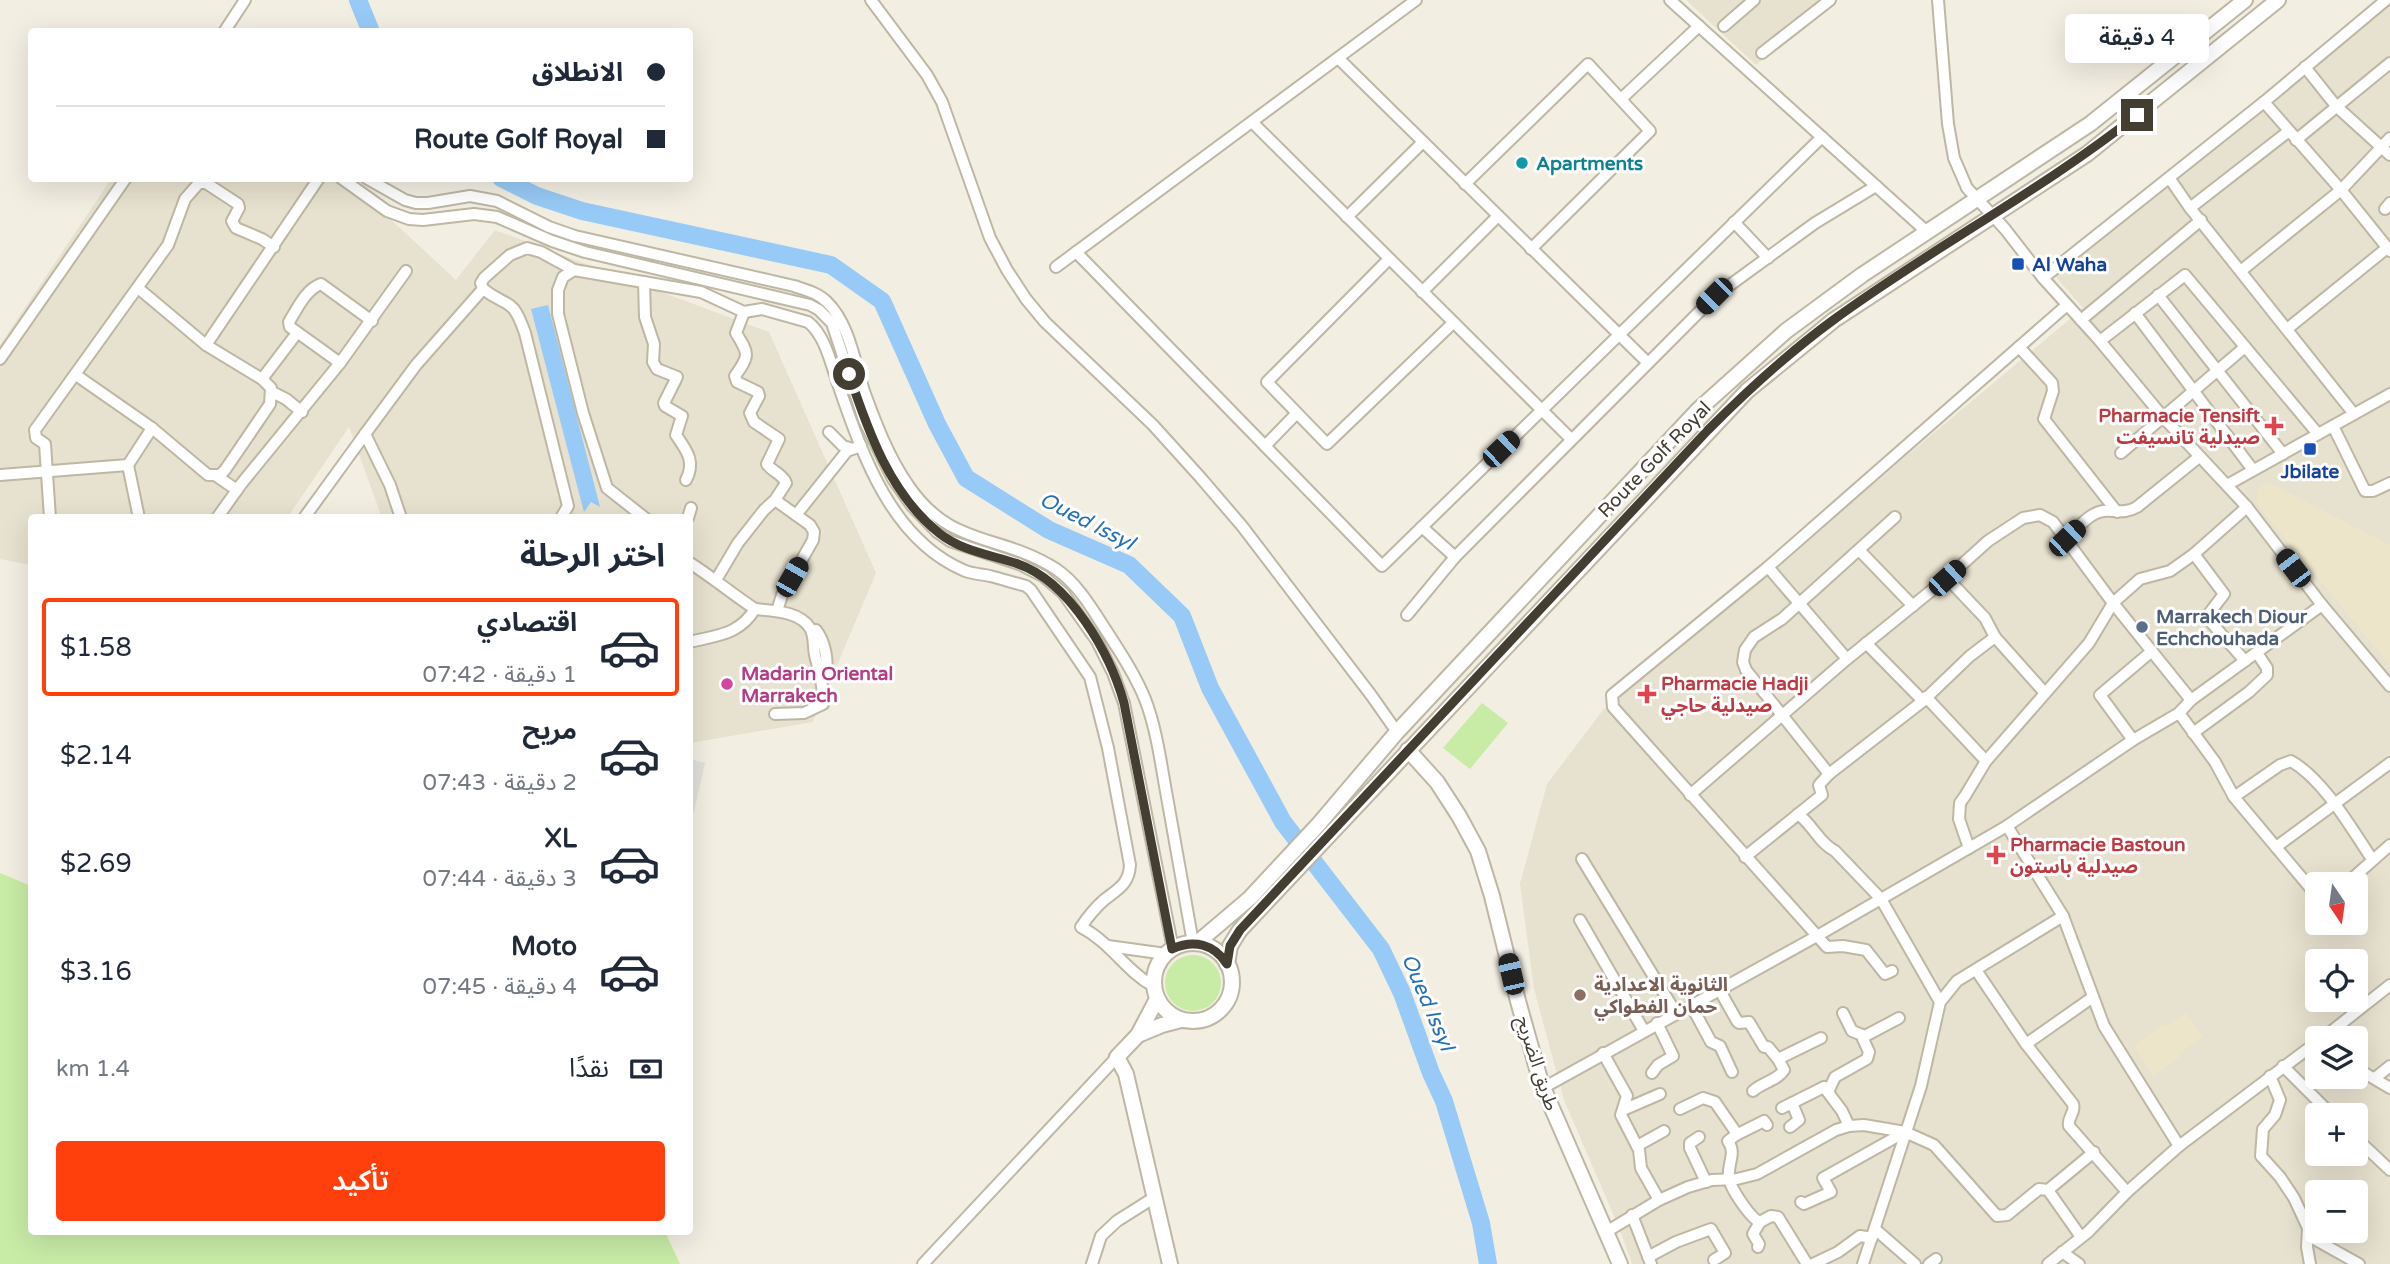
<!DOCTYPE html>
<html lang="ar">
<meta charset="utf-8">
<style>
body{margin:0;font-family:"Varela Round","Noto Sans Arabic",sans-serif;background:#f2f2f3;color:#1f2937;direction:rtl;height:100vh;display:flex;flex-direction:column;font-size:26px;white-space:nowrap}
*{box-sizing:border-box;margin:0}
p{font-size:23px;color:#747a83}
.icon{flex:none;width:38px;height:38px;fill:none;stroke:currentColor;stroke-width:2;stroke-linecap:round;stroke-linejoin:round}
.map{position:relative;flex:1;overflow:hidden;direction:ltr}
.drawer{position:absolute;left:28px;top:514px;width:665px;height:721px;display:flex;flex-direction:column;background:#fff;border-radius:7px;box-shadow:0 7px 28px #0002;direction:rtl}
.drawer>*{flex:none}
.hud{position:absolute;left:28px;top:28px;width:665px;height:154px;border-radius:7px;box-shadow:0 7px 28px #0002;direction:rtl;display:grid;align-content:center;height:154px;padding:0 28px;background:#fff}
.needle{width:46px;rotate:167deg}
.buttons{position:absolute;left:2305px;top:872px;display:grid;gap:14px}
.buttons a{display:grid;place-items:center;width:63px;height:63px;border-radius:7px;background:#fff;box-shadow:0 7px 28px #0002;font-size:35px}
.end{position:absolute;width:32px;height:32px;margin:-16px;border:9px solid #443e32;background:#fff;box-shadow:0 0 0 4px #fff}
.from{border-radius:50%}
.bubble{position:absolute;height:49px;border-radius:7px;background:#fff;box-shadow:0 7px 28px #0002;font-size:23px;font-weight:600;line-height:49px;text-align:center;direction:rtl}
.car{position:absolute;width:21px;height:42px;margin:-21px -10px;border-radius:9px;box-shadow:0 0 5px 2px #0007;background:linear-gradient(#222 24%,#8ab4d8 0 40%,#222 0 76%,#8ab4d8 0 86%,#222 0)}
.hud b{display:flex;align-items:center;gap:24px;height:66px;font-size:26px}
.hud b+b{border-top:2px solid #e0e1e3}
.hud i{width:18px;height:18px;background:#1f2937}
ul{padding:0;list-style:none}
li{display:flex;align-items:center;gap:21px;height:98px;margin:0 14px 10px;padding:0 14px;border:4px solid transparent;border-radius:7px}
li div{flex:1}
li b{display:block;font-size:26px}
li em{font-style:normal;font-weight:600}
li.active{border-color:#ff3f0c}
li>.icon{width:63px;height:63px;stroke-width:1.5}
h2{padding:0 28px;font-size:32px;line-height:84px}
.pay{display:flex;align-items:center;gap:18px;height:77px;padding:0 28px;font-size:26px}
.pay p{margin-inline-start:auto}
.button{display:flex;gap:14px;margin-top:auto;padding:14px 28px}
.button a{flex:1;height:80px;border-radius:7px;background:#ff3f0c;color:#fff;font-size:28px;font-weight:600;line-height:80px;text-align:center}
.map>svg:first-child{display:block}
</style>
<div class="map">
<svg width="2390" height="1264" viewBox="0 0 2390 1264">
<rect width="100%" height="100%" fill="#f3eee2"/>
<g fill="#e7e1cf" fill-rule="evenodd">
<polygon points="1686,0 1837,0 1756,65"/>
<path d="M2379,0h11v1264h-758l-12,-34 -56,-130 -30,-111 -14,-105 27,-100 56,-74 480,-402 -28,-32zM2317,884h39v38h-39zM2317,961h39v38h-39zM2317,1038h39v38h-39zM2317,1115h39v38h-39zM2317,1192h39v38h-39z"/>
<polygon points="111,179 347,179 456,280 495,230 769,332 876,573 813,722 690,743 690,518 382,518 349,427 287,518 32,518 31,565 0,559 0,345"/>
</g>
<g fill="#ede5ca">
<polygon points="2267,482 2390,545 2390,665 2264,513 2256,500 2258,490"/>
<polygon points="2186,1012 2203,1037 2180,1053 2182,1056 2153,1076 2134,1046 2162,1025 2166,1026"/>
</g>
<g fill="#c8eba6">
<polygon points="1482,703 1508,723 1470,769 1443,748"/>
<polygon points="0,873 31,886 32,1232 662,1232 666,1234 680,1264 0,1264"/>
<circle cx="1193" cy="983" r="28"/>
</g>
<polygon fill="#e2e0db" points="690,759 705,763 694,812 690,815"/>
<polygon fill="#97caf6" points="548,305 600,507 591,502 584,512 531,309"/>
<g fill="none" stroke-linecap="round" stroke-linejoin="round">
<g stroke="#97caf6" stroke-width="18">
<polyline points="358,0 371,32"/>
<polyline points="501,178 537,196 582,211 831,265 882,301 937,424 966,478 1049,530 1129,565 1182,616 1210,688 1283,822 1381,949 1402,993 1431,1073 1444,1101 1481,1223 1488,1264"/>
</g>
<defs>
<g id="minor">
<polyline points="871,0 927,75 942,102 990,238 1007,270 1026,299 1045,322 1153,425 1200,477 1242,526 1371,695 1397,732"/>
<polyline points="1670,0 1927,232"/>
<polyline points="1938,0 1948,124 1954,158 1967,188 2005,229 2043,278 2100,341 2163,417 2247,507 2322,605 2390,686"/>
<polyline points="1724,26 1754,0"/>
<polyline points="224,32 245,0"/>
<polyline points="1762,53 1830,0"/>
<polyline points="1338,58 1647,362"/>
<polyline points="2305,67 2336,106 2390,155"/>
<polyline points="1621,99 1699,26"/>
<polyline points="2264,102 2341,190 2390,251"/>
<polyline points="1252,122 1571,439"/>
<polyline points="2296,140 2390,63"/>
<polyline points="341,178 387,211 409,219 423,220 474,214 497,217 552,241 585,252 810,305 819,310 832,323 864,420 893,479 912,506 937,532 950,541 1019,564 1043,576 1063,593 1097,641 1113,673 1124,703 1173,949"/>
<path d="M366,178l39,22 11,3h12l42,-7 27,5 52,26 26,9 219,50c12,4 24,7 33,16 23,22 28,63 38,92 11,30 24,64 43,91 42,63 92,48 148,84 19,13 32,33 44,52 16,25 34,51 45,78 12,31 16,66 22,98 9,49 17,98 26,146"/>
<polyline points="2170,179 2190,208 2354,414"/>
<polyline points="1465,184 1588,64 1650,131 1531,249"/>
<polyline points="2190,208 2289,131"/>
<polyline points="2385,209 2390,203"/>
<polyline points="1347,217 1423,142"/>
<polyline points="1734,222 1768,258"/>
<polyline points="1076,252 1382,566 1822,137"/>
<polyline points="1389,259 1267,382 1327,444 1453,323"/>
<polyline points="1056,267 1416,0"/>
<polyline points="574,270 563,277 558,290 558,314 583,413 607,488 645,518"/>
<polyline points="2242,270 2341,190 2390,138"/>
<polyline points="2043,278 2264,102 2386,0"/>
<path d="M644,282l1,35 9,27 -1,18 4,7 20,8 -13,26 1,3 17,10 -6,19c10,15 20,26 10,45"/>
<path d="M483,289c26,20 29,7 42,44l43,173 -7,12"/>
<polyline points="1422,292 1498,216"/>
<polyline points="2158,295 2283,454"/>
<polyline points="2135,313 2253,470"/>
<polyline points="2081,320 2201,220"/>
<polyline points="2287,329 2387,248"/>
<polyline points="2100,341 2185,275 2318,434"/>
<polyline points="206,345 319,178"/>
<polyline points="2019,347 2052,383 2053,391 2044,419 2117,512"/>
<polyline points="0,359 126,178"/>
<path d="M340,363l-50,-36 -1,-5c8,-13 17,-33 32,-38l51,37"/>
<polyline points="76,375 152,428 208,475 220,475 225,470 270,404 271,388 262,379 206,345 138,288"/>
<polyline points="262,379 297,333"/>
<polyline points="272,392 286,399 302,412"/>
<polyline points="2333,426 2365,491 2373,491 2390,483"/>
<polyline points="829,432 843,446 850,448"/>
<polyline points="1265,446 1296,414"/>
<polyline points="2121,453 2245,347"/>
<polyline points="128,465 139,518"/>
<polyline points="0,475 128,465 152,428"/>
<polyline points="215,475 237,490"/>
<polyline points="2227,485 2390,394"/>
<polyline points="775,500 810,525 814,532 813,540 782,595 777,611"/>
<polyline points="796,515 847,451 861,446"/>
<polyline points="50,518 45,444 36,438 35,430 168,245 185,199 199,183 206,183 238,204 239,208 232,221 236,228 262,239 274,247"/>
<polyline points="217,518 242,483 340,363 406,271"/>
<polyline points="304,518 365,434"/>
<path d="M401,518l-11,-33 -25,-51 51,-69 67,-76 -2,-6 3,-5 26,-23 17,-7 14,4 33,18 127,22 43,20 18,-3 46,13c17,13 23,42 30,62 24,69 52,154 125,186 8,4 18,4 27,6 12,3 24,7 36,10l5,4 59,87 18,71 22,117c-1,19 -12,24 -26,35 -9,8 -17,18 -23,27 29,15 45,44 72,59"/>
<polyline points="688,518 691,508"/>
<polyline points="1422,527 1455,557"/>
<path d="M2067,538c10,-9 22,-25 36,-27 13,-1 22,3 34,-4l62,-50"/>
<polyline points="1859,550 1913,606"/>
<polyline points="2194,554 2224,594 2208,615 2209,620 2245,661"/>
<path d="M690,563c22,14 42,31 65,46 -16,26 -38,26 -65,33"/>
<polyline points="1768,567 1847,659"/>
<polyline points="1947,578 1985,618 1995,637"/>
<path d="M716,580l22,-37 26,-33 11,-10 11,-17c-4,-10 -14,-11 -19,-19l12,-25 -25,-17 -4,-9 9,-17 -1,-4 -21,-10 -2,-6c15,-21 14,-22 1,-43l8,-21"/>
<path d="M755,609c18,2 44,2 55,19 5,8 3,18 5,27 4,17 9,32 8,49l-19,9 -29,1"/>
<polyline points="1407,615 1455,557 1715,296 1815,223 1876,186"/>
<path d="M816,630c9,12 12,29 10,44l-5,4"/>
<polyline points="1866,643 1923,701"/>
<polyline points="1926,697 1986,761"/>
<polyline points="2179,713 2215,762 2234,797 2317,896"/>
<polyline points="2193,733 2249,692 2267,675 2267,668 2257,653"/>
<polyline points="2133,740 2100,695 2152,651"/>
<polyline points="1829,774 1746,670 1743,662 1745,650 1754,637 1782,619 1895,517"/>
<polyline points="1690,795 1847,659 1947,578 1988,541 2023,518 2040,515 2053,522 2113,603 2191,700"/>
<path d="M2234,797l46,-32 11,-4c33,19 60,67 81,98"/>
<path d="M1798,814c15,11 21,29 37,37l46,48 59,103"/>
<polyline points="2007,826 2063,916 2104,1026 2179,1146"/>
<polyline points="2276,847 2390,763"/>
<polyline points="1969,848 1959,819 1960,803 1965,796 1986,761 2089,643 2113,603 2140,579 2170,571 2194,554 2247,507"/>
<polyline points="1745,857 1822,795 1819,785 1829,774 1923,701 1970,656 1995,637 2045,693"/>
<polyline points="1582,859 1676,1013"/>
<polyline points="2346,884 2390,845"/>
<polyline points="1580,920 1644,1031"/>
<polyline points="1108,946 1166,954"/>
<path d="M1976,970l50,74 47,60c3,9 -6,13 -4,22l58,66"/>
<polyline points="1892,971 1885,974 1866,950 1843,946 1827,947 1613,707 1612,695 1768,567 2067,305"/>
<polyline points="1719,989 1737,1021 1739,1023 1749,1022 1764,1047 1768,1047 1778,1059 1821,1038"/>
<polyline points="1691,1005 1711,1042 1720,1046 1732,1072"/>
<polyline points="1843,1013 1852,1031 1865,1036"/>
<polyline points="2323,1038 2390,985"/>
<polyline points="2026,1044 2093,997"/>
<polyline points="1603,1053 1627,1096 1621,1115 1639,1150 1641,1168 1659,1200"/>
<polyline points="2283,1066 2332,1115"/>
<polyline points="2356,1068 2390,1088"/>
<polyline points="1652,1073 1658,1065 1673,1056 1657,1023"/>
<polyline points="2270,1076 2280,1100 2275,1115 2263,1129 2261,1156 2280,1177 2294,1198 2308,1228 2307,1247 2310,1264"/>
<polyline points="2375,1078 2390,1066"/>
<polyline points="1543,1088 1817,936 2007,826 2133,740 2179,713 2191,700 2322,605"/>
<path d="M1753,1091c8,-8 25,-11 31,-21l-6,-11"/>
<polyline points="1828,1092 1835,1077 1867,1059 1869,1052 1863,1039 1865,1036 1899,1018"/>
<polyline points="1782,1108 1824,1087 1842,1111 1849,1126"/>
<path d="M1680,1109l23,-11 12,4 20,29 1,4 -8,6c9,13 -1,22 1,37 1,10 22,41 31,44l11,-6 7,1 29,47"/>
<polyline points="1623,1110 1660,1094"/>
<polyline points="1790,1127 1799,1120 1792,1103"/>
<polyline points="1736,1135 1764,1121 1767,1125"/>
<polyline points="1699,1137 1690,1143 1690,1148 1706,1182"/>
<polyline points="2356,1138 2390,1170"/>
<polyline points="1637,1146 1664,1131"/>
<polyline points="2048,1190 2094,1152"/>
<polyline points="1801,1202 1804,1204 1831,1192 1823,1178 1905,1132"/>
<polyline points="1632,1215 1651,1264"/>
<polyline points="2308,1228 2316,1240 2359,1264"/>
<polyline points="1875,1229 1915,1264"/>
<polyline points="1606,1232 1659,1200 1688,1187 1712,1180 1737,1179 1757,1174 1836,1130 1849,1126 1864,1125 1905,1132 1934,1145 1997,1216 2007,1215 2039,1189 2048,1190 2081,1237"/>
<polyline points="1758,1247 1759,1244 1753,1234 1760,1222"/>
<polyline points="2062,1252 2079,1264"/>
<polyline points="1648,1257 1676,1242 1711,1229 1725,1253 1714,1260"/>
<polyline points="923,1264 1117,1057"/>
<polyline points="1092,1264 1101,1236 1117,1221 1155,1197"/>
<polyline points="1813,1264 1838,1252 1860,1236 1872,1238"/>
<polyline points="1863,1264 1921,1086 1940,1002 1957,981 2063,916"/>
<polyline points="1929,1264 1936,1259"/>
<polyline points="2048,1264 2088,1232 2127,1192 2179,1146 2317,1042"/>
</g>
<g id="tertiary">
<polyline points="1408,750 1437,782 1459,816 1478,851 1492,896 1518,1001 1541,1083 1620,1264"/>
<circle cx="1193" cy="982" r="39"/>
<polyline points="1197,943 1250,898 1318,825 1397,732 1698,410 1786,331 1862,275 2090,124 2245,0"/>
<polyline points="1227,964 1230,946 1240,930 1747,391 1834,320 2087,154 2278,0"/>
<polyline points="1157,999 1138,1035 1117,1057 1126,1074 1170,1264"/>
<polyline points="1138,1035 1162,1025 1181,1020"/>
</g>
</defs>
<use href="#minor" stroke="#beb7a4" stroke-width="14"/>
<use href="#tertiary" stroke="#beb7a4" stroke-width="18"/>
<use href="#minor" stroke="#fff" stroke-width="10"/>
<use href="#tertiary" stroke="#fff" stroke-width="14"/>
</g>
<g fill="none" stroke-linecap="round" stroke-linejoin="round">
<path stroke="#443e32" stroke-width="9" d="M849,374c19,57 41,120 90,159 22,18 53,22 79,31 52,18 92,89 106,139l48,246c22,-10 42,-5 55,15l3,-18 10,-16 468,-500c39,-39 79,-76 124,-109 99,-73 209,-130 305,-206"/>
</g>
<circle fill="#0f9aa8" stroke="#fff" stroke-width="2.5" cx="1522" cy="163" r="7"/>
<g fill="#1a4fb4" stroke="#fff" stroke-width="2.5">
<rect x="2011" y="257" width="14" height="14" rx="3.5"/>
<rect x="2303" y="442" width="14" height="14" rx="3.5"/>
</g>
<g fill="#e0444e" stroke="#fff" stroke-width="2.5">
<path d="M2270.5 415.5h7v7h7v7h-7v7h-7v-7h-7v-7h7z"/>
<path d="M1643.5 683.5h7v7h7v7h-7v7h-7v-7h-7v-7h7z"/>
<path d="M1992.5 844.5h7v7h7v7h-7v7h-7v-7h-7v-7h7z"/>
</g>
<circle fill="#5c6f8a" stroke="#fff" stroke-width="2.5" cx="2142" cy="627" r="7"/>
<circle fill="#d1479c" stroke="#fff" stroke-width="2.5" cx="727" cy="684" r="7"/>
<circle fill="#8d6e63" stroke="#fff" stroke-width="2.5" cx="1580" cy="995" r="7"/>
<g text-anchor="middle" stroke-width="6" stroke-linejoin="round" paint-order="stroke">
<g font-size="19" font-weight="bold" fill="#0d838f" stroke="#fff" text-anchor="start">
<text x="1536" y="170">Apartments</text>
</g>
<g font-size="19" font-weight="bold" fill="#164399" stroke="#fff" text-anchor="start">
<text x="2032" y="271">Al Waha</text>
<text x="2310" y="478" text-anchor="middle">Jbilate</text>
</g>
<g font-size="19" font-weight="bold" fill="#be3a42" stroke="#fff" text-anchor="start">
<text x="2260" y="422" text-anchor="end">Pharmacie Tensift<tspan x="2260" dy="22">صيدلية تانسيفت</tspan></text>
<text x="1661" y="690">Pharmacie Hadji<tspan x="1661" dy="22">صيدلية حاجي</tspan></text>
<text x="2010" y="851">Pharmacie Bastoun<tspan x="2010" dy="22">صيدلية باستون</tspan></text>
</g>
<g font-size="19" fill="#443e32" stroke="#fff">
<text transform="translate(1654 459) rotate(-46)" y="7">Route Golf Royal</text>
<text transform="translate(1538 1063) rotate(72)" y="7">طريق الضريح</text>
</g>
<g font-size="19" font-weight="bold" fill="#4e5e75" stroke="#fff" text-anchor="start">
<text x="2156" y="623">Marrakech Diour<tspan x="2156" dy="22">Echchouhada</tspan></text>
</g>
<g font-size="19" font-weight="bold" fill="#b23c85" stroke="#fff" text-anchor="start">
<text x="741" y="680">Madarin Oriental<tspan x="741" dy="22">Marrakech</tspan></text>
</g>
<g font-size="19" font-weight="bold" fill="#785e54" stroke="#fff" text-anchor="start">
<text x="1594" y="991">الثانوية الاعدادية<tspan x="1594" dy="22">حمان الفطواكي</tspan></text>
</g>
<g font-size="21" font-style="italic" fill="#2370b8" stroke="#fff">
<text transform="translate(1087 521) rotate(27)" y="7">Oued Issyl</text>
<text transform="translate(1428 1002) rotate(67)" y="7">Oued Issyl</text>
</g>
</g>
</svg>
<div class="buttons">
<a><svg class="needle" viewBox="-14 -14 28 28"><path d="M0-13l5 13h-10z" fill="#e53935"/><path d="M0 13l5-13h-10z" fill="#747a83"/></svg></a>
<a><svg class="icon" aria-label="locate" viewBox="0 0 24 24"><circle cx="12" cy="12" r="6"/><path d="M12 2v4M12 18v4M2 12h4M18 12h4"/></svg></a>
<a><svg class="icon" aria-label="layers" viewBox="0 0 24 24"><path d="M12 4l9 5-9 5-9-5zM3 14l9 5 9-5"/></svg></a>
<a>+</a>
<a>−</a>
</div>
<i class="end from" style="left:849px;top:374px"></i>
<i class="end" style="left:2137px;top:115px"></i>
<div class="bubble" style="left:2065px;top:14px;width:144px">4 دقيقة</div>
<i class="car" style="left:1714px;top:296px;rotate:225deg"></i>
<i class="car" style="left:1501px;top:449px;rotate:46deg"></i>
<i class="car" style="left:2067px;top:538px;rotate:46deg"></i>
<i class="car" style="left:2293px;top:568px;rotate:323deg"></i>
<i class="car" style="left:792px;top:577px;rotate:30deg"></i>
<i class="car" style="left:1947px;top:578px;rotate:48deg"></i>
<i class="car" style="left:1511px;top:974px;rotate:347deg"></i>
<div class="hud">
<b><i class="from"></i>الانطلاق</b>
<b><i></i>Route Golf Royal</b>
</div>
<section class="drawer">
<h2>اختر الرحلة</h2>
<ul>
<li class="active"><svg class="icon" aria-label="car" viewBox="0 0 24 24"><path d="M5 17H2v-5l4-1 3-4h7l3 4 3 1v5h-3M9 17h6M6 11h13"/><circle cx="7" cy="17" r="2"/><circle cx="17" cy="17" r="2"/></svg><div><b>اقتصادي</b><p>1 دقيقة · 07:42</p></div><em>$1.58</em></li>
<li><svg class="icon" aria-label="car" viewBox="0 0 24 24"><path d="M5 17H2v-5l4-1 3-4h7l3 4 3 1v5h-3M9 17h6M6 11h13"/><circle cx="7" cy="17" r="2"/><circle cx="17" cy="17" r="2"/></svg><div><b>مريح</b><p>2 دقيقة · 07:43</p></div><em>$2.14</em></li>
<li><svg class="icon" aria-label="car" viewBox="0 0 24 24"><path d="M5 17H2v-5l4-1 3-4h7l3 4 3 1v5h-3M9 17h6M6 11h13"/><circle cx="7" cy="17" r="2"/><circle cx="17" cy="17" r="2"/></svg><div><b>XL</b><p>3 دقيقة · 07:44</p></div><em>$2.69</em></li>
<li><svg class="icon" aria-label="car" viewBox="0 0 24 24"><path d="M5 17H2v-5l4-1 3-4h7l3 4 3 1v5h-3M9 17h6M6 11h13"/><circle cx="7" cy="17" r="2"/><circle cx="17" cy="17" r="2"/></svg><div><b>Moto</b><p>4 دقيقة · 07:45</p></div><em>$3.16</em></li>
</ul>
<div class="pay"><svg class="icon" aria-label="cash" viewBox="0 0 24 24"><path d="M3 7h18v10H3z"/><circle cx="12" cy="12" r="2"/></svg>نقدًا<p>1.4 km</p></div>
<div class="button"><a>تأكيد</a></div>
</section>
</div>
